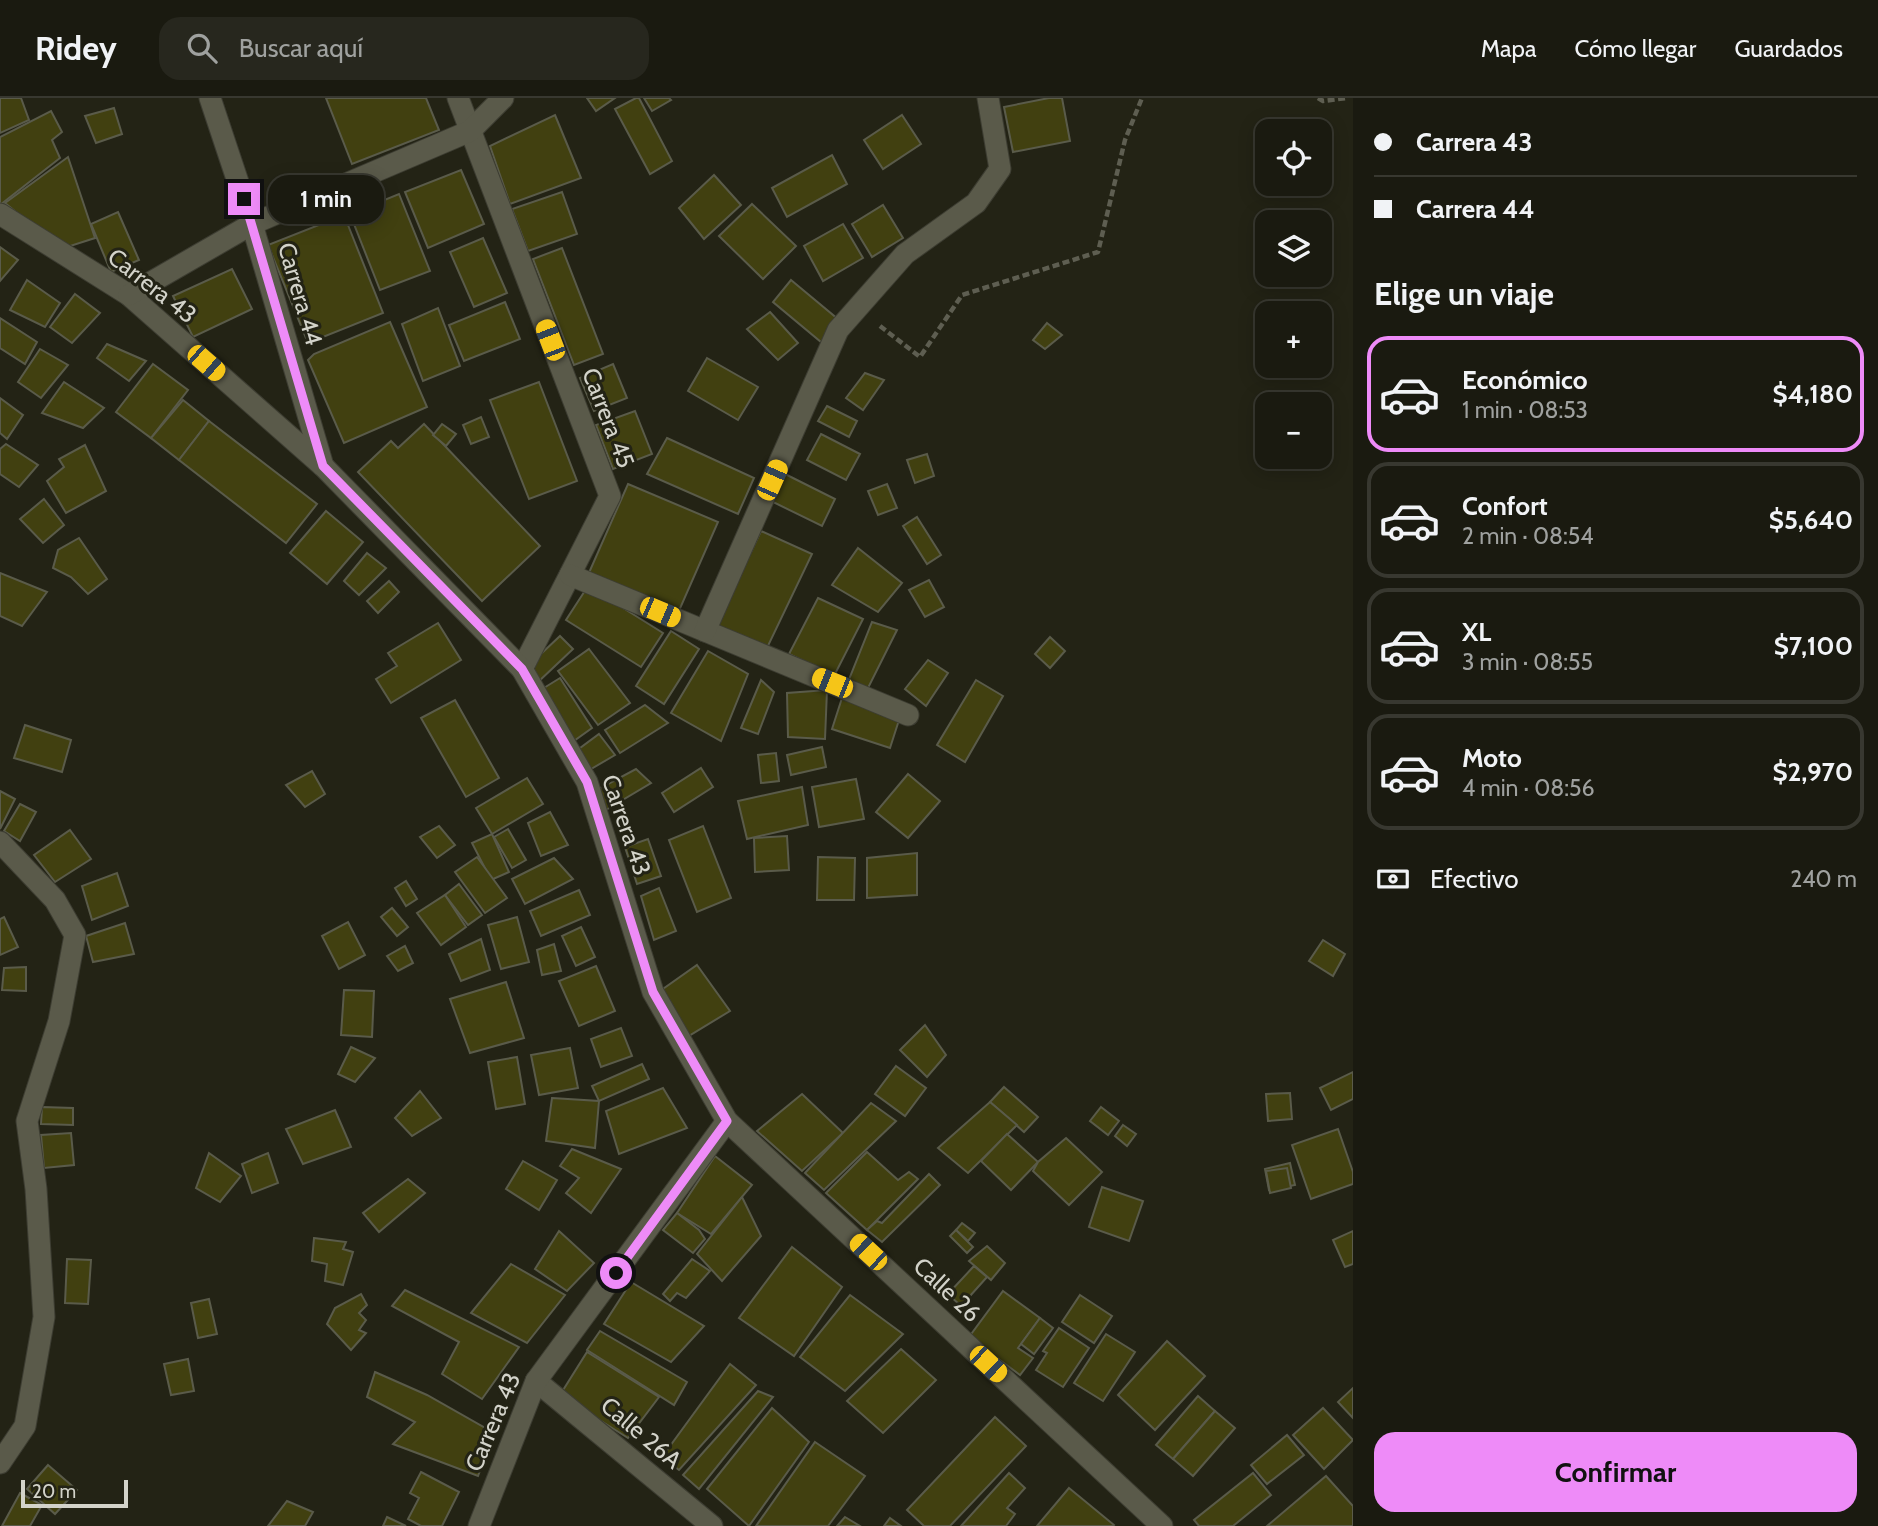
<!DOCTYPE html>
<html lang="es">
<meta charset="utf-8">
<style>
body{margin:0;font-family:Cabin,sans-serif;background:#27271e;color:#f1f3f6;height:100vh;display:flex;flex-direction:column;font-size:26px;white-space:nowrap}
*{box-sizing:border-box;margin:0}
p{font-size:23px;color:#9fa19f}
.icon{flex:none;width:38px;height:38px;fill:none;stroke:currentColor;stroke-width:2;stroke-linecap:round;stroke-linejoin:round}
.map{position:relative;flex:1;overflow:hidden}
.side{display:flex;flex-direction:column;background:#1a1a10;width:525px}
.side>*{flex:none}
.hud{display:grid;align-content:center;height:154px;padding:0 21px;background:#1a1a10}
.fabs{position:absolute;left:1255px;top:21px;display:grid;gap:14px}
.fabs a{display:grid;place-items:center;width:77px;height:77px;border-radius:14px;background:#1a1a10;box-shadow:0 4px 18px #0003,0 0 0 2px #383830;font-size:35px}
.scale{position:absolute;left:21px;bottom:18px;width:107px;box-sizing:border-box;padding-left:7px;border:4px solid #d3d3ca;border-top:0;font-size:19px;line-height:24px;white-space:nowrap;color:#d3d3ca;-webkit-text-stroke:5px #232315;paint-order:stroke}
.end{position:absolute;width:32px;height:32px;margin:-16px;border:9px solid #ee8bf8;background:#111;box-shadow:0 0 0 4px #111}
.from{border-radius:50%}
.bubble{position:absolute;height:49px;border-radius:21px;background:#1a1a10;box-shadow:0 4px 18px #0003,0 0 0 2px #383830;font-size:23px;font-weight:700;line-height:49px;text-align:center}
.car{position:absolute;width:21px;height:42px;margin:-21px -10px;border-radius:9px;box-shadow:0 0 5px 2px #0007;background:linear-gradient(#f5c518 24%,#345 0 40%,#f5c518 0 76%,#345 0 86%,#f5c518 0)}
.hud b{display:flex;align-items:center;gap:24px;height:66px;font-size:26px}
.hud b+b{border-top:2px solid #383830}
.hud i{width:18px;height:18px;background:#f1f3f6}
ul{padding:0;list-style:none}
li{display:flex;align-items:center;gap:21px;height:116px;margin:0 14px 10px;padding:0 7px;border:4px solid #383830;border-radius:21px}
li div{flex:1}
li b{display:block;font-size:26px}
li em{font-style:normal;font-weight:700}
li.current{border-color:#ee8bf8}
li>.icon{width:63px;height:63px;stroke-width:1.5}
h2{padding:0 21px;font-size:32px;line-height:84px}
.pay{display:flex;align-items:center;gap:18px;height:77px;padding:0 21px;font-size:26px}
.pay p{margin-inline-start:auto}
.action{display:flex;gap:14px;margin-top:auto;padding:14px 21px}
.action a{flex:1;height:80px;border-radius:21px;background:#ee8bf8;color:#111;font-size:28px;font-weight:700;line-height:80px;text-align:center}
header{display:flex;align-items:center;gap:42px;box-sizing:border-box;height:98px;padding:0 35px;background:#1a1a10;border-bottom:2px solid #383830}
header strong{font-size:33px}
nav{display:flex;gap:38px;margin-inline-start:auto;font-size:24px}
.search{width:490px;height:63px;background:#27271e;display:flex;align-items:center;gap:18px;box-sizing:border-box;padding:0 24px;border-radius:21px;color:#9fa19f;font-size:26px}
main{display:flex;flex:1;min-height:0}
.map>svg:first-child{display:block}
</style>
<header>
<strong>Ridey</strong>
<div class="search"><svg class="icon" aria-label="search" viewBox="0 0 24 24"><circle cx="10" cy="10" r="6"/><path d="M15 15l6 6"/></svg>Buscar aquí</div>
<nav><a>Mapa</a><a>Cómo llegar</a><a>Guardados</a></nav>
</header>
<main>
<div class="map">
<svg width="1353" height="1428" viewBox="0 0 1353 1428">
<rect width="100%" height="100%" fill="#232315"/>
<g fill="#414010" stroke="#5a5b4a" stroke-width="2">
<polygon points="0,0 21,0 29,22 0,35"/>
<polygon points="326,0 426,0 439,32 352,66"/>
<polygon points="587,0 615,0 596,13"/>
<polygon points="636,0 639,0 672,63 650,76 615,11"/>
<polygon points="644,0 669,0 671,2 652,13"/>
<polygon points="1049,0 1062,0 1070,43 1013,54 1004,9"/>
<polygon points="114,10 122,36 96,45 85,18"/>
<polygon points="51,13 62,34 52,42 60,60 0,107 0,39"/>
<polygon points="555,17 581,80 510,106 490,48"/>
<polygon points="902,17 921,46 883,71 864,42"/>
<polygon points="832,57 847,86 787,119 772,90"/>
<polygon points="68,59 95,140 61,151 5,105"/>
<polygon points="461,72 484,126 428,150 405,94"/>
<polygon points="714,77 741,107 704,141 679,110"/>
<polygon points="562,94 577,136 528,153 512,111"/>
<polygon points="399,96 430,173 380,192 350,116"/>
<polygon points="752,106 796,148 763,181 719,138"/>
<polygon points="883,107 903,140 872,159 852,126"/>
<polygon points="118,114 139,162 111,174 91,126"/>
<polygon points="344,117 383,215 308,245 268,147"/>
<polygon points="843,126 863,160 823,183 804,148"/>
<polygon points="483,140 507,195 474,209 450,154"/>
<polygon points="0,149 18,162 0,183"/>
<polygon points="562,150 603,256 574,267 533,161"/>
<polygon points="232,171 252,211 193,239 173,198"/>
<polygon points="27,182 60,205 45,229 10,212"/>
<polygon points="791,182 839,222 821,244 773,204"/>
<polygon points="75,196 100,215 72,245 50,229"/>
<polygon points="505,204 520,241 464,263 449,227"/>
<polygon points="438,210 460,268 423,283 402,226"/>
<polygon points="770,214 798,245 778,262 747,231"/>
<polygon points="0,220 37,244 25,266 0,250"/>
<polygon points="390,224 427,309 344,345 308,262 314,256"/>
<polygon points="1047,225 1062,237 1045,251 1033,242"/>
<polygon points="107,246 146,263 129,283 97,260"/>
<polygon points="40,251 68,267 41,300 18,284"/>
<polygon points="707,260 758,289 738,322 688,293"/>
<polygon points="153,266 188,292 151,340 116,314"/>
<polygon points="613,266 627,300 594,313 580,280"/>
<polygon points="865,275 884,282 863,312 846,300"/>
<polygon points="64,284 104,310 83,330 42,315"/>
<polygon points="539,284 577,383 529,401 490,302"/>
<polygon points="0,300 23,317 7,341 0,335"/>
<polygon points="183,302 209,323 179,362 151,340"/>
<polygon points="827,308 857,323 849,339 818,323"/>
<polygon points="635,313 652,356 613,371 596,327"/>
<polygon points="481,319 489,339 471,346 463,327"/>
<polygon points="209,323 317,406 286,445 179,362"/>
<polygon points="424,326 540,448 482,503 358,374 391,343 398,350"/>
<polygon points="442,326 456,336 446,348 433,337"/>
<polygon points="821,336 860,356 846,382 807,362"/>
<polygon points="667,340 754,380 738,416 647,376"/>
<polygon points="6,346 38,367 19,389 0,376 0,351"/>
<polygon points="85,347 106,393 66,415 47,383 64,369 59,361"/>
<polygon points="927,356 934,378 915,385 907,362"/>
<polygon points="781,374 835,401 822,428 767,401"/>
<polygon points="628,386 718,424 678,515 588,477"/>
<polygon points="887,386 897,410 878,417 868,393"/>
<polygon points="44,401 64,427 43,445 20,421"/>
<polygon points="326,413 363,444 327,486 290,455"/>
<polygon points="917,419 941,457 927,466 903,428"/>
<polygon points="761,433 812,456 766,552 715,529"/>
<polygon points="79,440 107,481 88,496 71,479 53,470 58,452"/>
<polygon points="858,450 902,485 878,514 832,487"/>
<polygon points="367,455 386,470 359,497 344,483"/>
<polygon points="0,475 47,494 22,528 0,518"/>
<polygon points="929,482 944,509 925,519 909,492"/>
<polygon points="389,483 399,494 378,515 367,503"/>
<polygon points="588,488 663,535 641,569 566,522"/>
<polygon points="818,500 863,521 834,578 789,556"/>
<polygon points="872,524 897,532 867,592 846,589"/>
<polygon points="438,525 461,562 391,605 376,581 397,568 388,555"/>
<polygon points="671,533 699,551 664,606 636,588"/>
<polygon points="560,538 573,551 538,584 525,571"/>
<polygon points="1050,539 1065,553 1050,570 1035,556"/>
<polygon points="589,551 630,605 598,627 558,573"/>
<polygon points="708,553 748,576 721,643 671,615"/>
<polygon points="928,562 948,575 926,608 905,591"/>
<polygon points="560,580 592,630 571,645 539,593"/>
<polygon points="761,582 774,594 758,636 741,630"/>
<polygon points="976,582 1003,598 965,664 937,647"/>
<polygon points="827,592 825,641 788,639 787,595"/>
<polygon points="842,600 900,619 890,650 832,631"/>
<polygon points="455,602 499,680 466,699 421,620"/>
<polygon points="645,607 668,625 620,655 605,632"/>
<polygon points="25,627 71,642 62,674 14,660"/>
<polygon points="599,636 615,657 586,674 572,656"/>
<polygon points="822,649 826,669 791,677 787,657"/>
<polygon points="776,655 779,683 761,685 758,657"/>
<polygon points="701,670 713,689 674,714 662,695"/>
<polygon points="636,671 651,685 599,716 593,694"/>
<polygon points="312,673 325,696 305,709 286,687"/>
<polygon points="908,676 940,703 908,740 876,714"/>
<polygon points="527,680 543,706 492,736 476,710"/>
<polygon points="856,681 864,721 819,729 812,689"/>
<polygon points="802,689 808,727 747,741 738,703"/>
<polygon points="0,693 15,701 0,731"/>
<polygon points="20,706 36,714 20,743 4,733"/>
<polygon points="550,714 568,747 541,758 528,725"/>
<polygon points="439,728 455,747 437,760 420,739"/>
<polygon points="703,728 731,800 697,814 669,742"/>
<polygon points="508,731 526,762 512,770 494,739"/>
<polygon points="70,732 91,761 55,784 34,757"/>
<polygon points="492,736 509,774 491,782 472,745"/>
<polygon points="787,738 789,772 755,774 754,740"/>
<polygon points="648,741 661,778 637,786 625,749"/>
<polygon points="917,755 917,797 867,800 867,760"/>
<polygon points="477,759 507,800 485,815 455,774"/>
<polygon points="818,759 855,760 854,802 817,802"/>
<polygon points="554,760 573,781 525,806 512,781"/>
<polygon points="117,775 128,808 92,822 82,788"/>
<polygon points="406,783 417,801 406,808 395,790"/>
<polygon points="459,786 482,817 468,827 445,797"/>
<polygon points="659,790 676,833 654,842 641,798"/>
<polygon points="579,792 590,817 541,838 530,813"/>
<polygon points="445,797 466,829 441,847 417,815"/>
<polygon points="392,810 408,829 397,838 381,819"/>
<polygon points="4,819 18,849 0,857 0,821"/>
<polygon points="517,819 529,864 501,871 488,827"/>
<polygon points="348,824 365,857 339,871 322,838"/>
<polygon points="125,825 134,856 93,864 86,838"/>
<polygon points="581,829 595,859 576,868 562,838"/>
<polygon points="481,841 490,872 461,883 449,856"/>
<polygon points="1323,842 1345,856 1333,878 1309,863"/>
<polygon points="554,846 561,873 542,877 537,852"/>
<polygon points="405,848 413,865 398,873 387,858"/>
<polygon points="697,867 730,913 687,939 660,893"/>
<polygon points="596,868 615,913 579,928 559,883"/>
<polygon points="26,869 26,893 2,892 4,870"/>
<polygon points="506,884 524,940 470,955 450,901"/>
<polygon points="344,892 374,893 372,939 341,937"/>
<polygon points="925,927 946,957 927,979 900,952"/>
<polygon points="621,930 632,958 601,969 591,941"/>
<polygon points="351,949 375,960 355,984 338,976"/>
<polygon points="570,950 578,990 539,997 531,957"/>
<polygon points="517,959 525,1006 496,1011 488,964"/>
<polygon points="642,966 649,981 599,1003 592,988"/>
<polygon points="896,968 926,990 905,1018 875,996"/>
<polygon points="1353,974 1353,1001 1331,1012 1320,990"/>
<polygon points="1004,989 1038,1019 1024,1034 990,1004"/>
<polygon points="663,990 687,1030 619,1056 606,1013"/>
<polygon points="420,993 441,1020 412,1038 395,1020"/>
<polygon points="1290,995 1292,1021 1268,1023 1266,996"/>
<polygon points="802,996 843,1035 802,1073 757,1033"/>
<polygon points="552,1000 599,1003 595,1050 546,1043"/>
<polygon points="990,1004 1017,1027 968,1075 938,1050"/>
<polygon points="871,1005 896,1023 824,1092 805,1075"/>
<polygon points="42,1009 73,1010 73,1027 41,1026"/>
<polygon points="1101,1009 1119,1023 1108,1037 1090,1023"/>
<polygon points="335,1012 351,1049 303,1066 286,1031"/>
<polygon points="1123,1027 1136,1036 1127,1048 1115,1038"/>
<polygon points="1338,1031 1353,1074 1353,1086 1311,1101 1292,1047"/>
<polygon points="71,1035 74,1067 44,1070 41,1037"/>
<polygon points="1007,1036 1038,1064 1011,1092 981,1063"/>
<polygon points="1066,1040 1102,1074 1069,1107 1033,1073 1038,1064"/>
<polygon points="572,1051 621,1071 591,1115 566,1095 579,1080 560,1068"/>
<polygon points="867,1054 898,1082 909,1074 918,1081 867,1132 826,1095"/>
<polygon points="209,1055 241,1078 220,1104 196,1090"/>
<polygon points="268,1055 278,1085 252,1095 242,1066"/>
<polygon points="715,1058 752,1087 711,1136 677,1115"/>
<polygon points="523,1063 557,1082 539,1112 506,1091"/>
<polygon points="1290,1065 1295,1087 1269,1092 1265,1071"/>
<polygon points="1287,1070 1291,1090 1270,1095 1266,1073"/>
<polygon points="929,1076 940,1087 882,1144 867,1132 877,1123 882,1125"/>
<polygon points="408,1081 425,1095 379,1134 363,1115"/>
<polygon points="1102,1089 1143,1103 1129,1143 1089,1129"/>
<polygon points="742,1099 761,1138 722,1183 697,1156"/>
<polygon points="677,1115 699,1132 705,1141 693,1155 663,1132"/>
<polygon points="962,1125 975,1135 968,1143 956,1132"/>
<polygon points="956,1132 973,1149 967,1155 950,1138"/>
<polygon points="559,1133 594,1165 567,1193 535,1171"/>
<polygon points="1353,1133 1353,1166 1345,1169 1333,1142"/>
<polygon points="314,1140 346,1144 343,1151 353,1154 343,1187 325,1183 327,1166 312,1163"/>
<polygon points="987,1148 1005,1165 991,1182 969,1163"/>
<polygon points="792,1149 842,1189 794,1258 739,1220"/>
<polygon points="67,1161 91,1162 88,1206 65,1205"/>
<polygon points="692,1161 710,1173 686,1200 677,1195 670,1203 663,1196"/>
<polygon points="511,1166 565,1197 527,1245 471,1215"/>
<polygon points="974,1168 987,1179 961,1208 948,1196"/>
<polygon points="631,1184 704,1228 671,1264 604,1226"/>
<polygon points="405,1192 519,1249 482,1301 442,1276 459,1244 392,1208"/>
<polygon points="1003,1193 1040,1220 1018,1250 1033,1260 1020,1277 969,1239"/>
<polygon points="361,1196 367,1207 359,1215 366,1222 359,1232 366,1235 351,1252 327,1226 335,1210"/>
<polygon points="850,1197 903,1236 845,1293 800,1259"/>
<polygon points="1080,1197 1112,1218 1094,1245 1062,1224"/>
<polygon points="209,1201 217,1236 198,1240 191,1205"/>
<polygon points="1040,1220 1053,1230 1034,1256 1021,1246"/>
<polygon points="1059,1230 1089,1250 1063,1289 1036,1272 1047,1255 1043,1253"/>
<polygon points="600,1233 687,1284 674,1307 587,1252"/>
<polygon points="1106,1236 1135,1254 1103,1303 1074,1285"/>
<polygon points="1167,1243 1205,1278 1155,1332 1118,1297"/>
<polygon points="901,1251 936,1282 883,1335 847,1303"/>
<polygon points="587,1254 659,1299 628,1340 560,1297"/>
<polygon points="188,1261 194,1293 171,1297 164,1266"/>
<polygon points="730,1266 756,1287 679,1372 662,1359"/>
<polygon points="375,1274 427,1297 494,1335 478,1378 393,1346 415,1324 367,1299"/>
<polygon points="1353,1290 1353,1320 1338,1304"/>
<polygon points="758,1293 773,1299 699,1391 683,1377"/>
<polygon points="1198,1298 1215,1313 1173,1361 1156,1347"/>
<polygon points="772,1310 809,1344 749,1428 707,1391"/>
<polygon points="1323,1310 1353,1342 1324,1371 1293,1337"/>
<polygon points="1215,1313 1235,1330 1193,1378 1173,1361"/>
<polygon points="995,1319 1026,1348 950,1428 924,1428 907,1412"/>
<polygon points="1287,1337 1304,1357 1267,1386 1251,1367"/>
<polygon points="815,1344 865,1378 828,1428 756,1428"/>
<polygon points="48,1367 77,1392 55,1416 27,1391"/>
<polygon points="421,1374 459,1394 442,1428 421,1428 408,1421 419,1400 410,1395"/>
<polygon points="1009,1375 1025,1390 1007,1410 1015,1416 1006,1428 961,1428"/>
<polygon points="1253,1375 1271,1397 1233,1428 1199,1428 1194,1422"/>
<polygon points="1326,1378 1353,1408 1353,1428 1267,1428"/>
<polygon points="1069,1390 1114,1427 1113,1428 1037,1428"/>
<polygon points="20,1395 42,1407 30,1428 2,1428"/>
<polygon points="287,1403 313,1414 305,1428 268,1428"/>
<polygon points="387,1419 406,1428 383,1428"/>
<polygon points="845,1419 860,1428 837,1428"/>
<polygon points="890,1420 901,1428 884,1428"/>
</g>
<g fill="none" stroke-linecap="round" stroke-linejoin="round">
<defs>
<g id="street">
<polyline points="210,0 252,126 323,368"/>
<polyline points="458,0 610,398 522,571"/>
<polyline points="0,116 129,197 323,368 522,571 587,684 653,894 727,1023 1162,1428"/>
<polyline points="129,197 252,126 470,33 503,0"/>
<polyline points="570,477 908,617"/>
<polyline points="705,533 838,232 905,156 976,105 1000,71 988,0"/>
<polyline points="0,744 55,802 75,837 59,923 27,1023 36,1091 44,1219 25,1328 0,1365"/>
<polyline points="536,1283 712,1428"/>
<polyline points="479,1428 536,1283 727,1023"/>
</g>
</defs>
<use href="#street" stroke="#3d3d32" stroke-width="23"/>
<g stroke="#5e5e51" stroke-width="4.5" stroke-dasharray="7 3.5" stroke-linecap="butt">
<polyline points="1318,0 1323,3 1347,0"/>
<polyline points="880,228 920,259 962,197 1098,154 1125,42 1142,0"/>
</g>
<use href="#street" stroke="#5a5a4a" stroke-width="21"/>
</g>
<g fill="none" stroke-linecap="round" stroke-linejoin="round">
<polyline stroke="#ee8bf8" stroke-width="9" points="244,101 323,368 522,571 587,684 653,894 727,1023 616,1175"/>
</g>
<g text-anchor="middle" stroke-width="6" stroke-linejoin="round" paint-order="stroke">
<g font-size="24" fill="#d3d3ca" stroke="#232315">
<text transform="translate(152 188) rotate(38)" y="8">Carrera 43</text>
<text transform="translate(300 196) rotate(74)" y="8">Carrera 44</text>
<text transform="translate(608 320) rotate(69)" y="8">Carrera 45</text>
<text transform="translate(626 727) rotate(71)" y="8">Carrera 43</text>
<text transform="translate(947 1192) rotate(43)" y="8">Calle 26</text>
<text transform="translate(493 1324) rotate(-67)" y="8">Carrera 43</text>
<text transform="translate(641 1335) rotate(40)" y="8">Calle 26A</text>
</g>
</g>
</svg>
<div class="fabs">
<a><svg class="icon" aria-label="locate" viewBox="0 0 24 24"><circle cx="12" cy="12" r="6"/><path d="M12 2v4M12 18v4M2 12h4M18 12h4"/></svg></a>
<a><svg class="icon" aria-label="layers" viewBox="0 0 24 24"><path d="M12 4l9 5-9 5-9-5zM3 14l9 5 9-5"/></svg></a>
<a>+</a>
<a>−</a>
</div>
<div class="scale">20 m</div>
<i class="end from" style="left:616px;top:1175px"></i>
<i class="end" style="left:244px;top:101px"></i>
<div class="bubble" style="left:268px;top:77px;width:116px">1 min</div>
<i class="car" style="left:550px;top:242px;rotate:339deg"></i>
<i class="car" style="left:206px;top:265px;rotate:131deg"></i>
<i class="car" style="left:772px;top:382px;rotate:24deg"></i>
<i class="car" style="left:660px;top:514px;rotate:113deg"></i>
<i class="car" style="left:832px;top:585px;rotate:292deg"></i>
<i class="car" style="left:868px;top:1154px;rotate:313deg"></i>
<i class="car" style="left:988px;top:1266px;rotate:133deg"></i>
</div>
<section class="side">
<div class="hud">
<b><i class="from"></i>Carrera 43</b>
<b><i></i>Carrera 44</b>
</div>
<h2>Elige un viaje</h2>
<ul>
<li class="current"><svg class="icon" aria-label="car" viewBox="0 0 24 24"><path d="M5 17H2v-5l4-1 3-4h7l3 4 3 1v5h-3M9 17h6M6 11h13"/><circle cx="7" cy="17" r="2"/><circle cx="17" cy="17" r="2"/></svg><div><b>Económico</b><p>1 min · 08:53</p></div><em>$4,180</em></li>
<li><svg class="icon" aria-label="car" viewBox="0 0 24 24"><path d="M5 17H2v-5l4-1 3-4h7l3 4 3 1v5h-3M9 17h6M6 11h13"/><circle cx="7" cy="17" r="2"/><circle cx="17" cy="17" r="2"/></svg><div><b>Confort</b><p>2 min · 08:54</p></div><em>$5,640</em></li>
<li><svg class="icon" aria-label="car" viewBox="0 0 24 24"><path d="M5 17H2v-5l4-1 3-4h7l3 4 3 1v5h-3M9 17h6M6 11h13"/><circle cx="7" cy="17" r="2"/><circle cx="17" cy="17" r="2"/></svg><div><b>XL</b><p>3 min · 08:55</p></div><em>$7,100</em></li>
<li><svg class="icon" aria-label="car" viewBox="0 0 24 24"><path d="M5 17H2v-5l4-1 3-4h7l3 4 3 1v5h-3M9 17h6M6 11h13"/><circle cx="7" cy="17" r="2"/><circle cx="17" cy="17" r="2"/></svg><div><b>Moto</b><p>4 min · 08:56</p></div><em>$2,970</em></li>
</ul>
<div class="pay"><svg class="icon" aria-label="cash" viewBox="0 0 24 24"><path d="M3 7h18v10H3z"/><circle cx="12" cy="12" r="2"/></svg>Efectivo<p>240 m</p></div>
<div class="action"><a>Confirmar</a></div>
</section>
</main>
